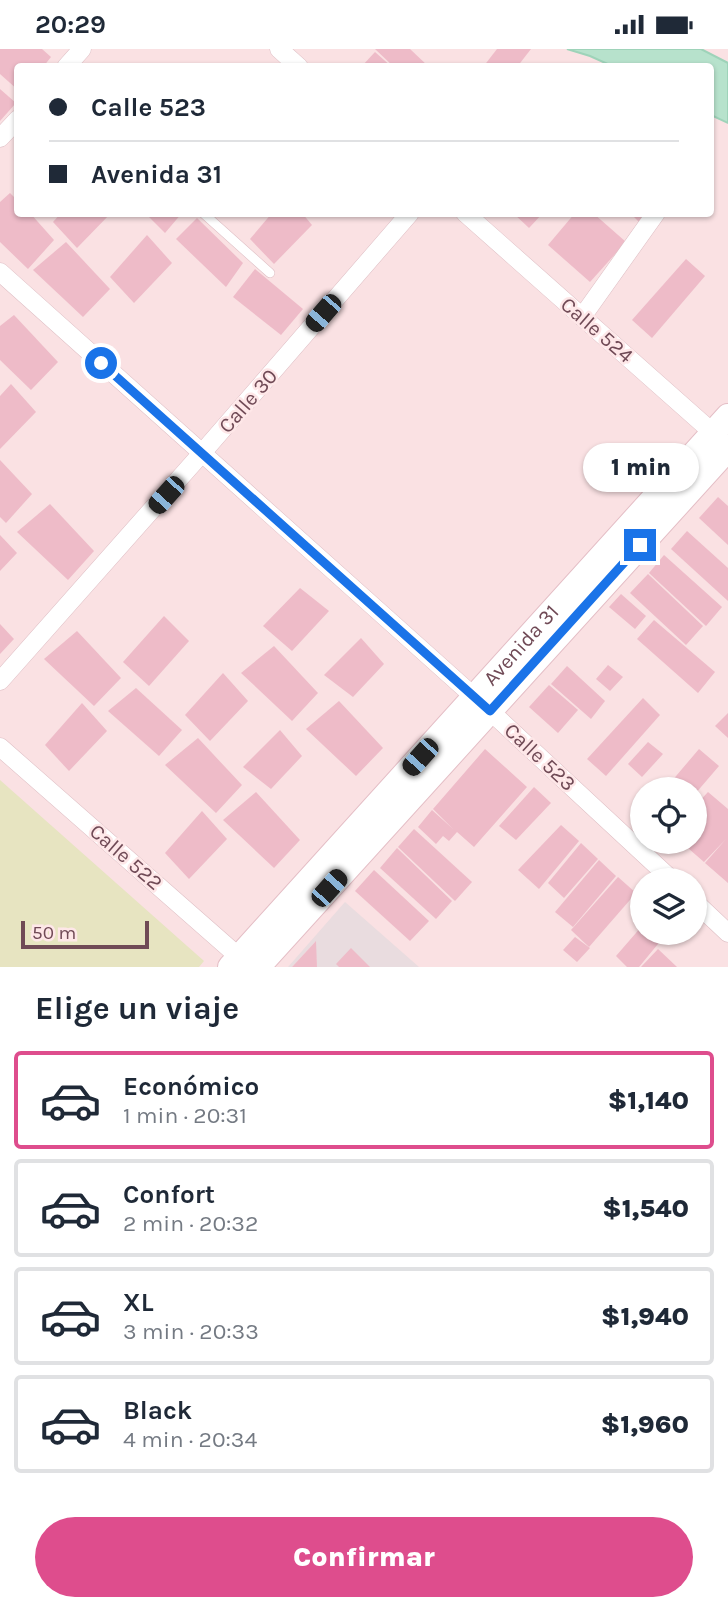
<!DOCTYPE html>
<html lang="es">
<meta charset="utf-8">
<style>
body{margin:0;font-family:Karla,sans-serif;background:#f6f6f7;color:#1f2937;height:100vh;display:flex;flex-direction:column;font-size:26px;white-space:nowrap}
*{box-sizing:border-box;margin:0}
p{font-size:23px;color:#747a83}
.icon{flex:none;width:38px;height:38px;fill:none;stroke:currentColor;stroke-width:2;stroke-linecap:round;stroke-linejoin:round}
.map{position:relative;height:918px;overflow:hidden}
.drawer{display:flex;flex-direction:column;background:#fff;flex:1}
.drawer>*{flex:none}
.banner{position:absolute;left:14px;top:14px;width:700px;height:154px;border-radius:7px;box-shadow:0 2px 5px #0004;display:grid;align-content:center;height:154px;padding:0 35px;background:#fff}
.controls{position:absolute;left:630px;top:728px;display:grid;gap:14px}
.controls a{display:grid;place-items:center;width:77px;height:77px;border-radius:50%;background:#fff;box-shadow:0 2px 5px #0004;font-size:35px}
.scale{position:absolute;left:21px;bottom:18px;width:128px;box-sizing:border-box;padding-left:7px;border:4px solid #704a56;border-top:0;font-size:19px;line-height:24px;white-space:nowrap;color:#704a56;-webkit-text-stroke:5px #fee7e8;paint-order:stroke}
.end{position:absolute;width:32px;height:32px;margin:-16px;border:9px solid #1a73e8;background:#fff;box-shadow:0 0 0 4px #fff}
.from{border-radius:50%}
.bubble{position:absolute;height:49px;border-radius:24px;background:#fff;box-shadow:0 2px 5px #0004;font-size:23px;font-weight:800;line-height:49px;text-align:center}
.car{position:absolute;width:21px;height:42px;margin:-21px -10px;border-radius:9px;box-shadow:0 0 5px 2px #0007;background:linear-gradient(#222 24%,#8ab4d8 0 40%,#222 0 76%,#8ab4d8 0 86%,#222 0)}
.banner b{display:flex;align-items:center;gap:24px;height:66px;font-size:26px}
.banner b+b{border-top:2px solid #e0e1e3}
.banner i{width:18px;height:18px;background:#1f2937}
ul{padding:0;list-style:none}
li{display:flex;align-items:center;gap:21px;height:98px;margin:0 14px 10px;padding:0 21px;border:4px solid #e0e1e3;border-radius:7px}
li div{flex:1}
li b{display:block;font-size:26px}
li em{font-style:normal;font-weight:800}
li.active{border-color:#de4d8d}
li>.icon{width:63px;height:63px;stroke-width:1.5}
h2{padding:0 35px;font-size:32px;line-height:84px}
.primary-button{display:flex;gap:14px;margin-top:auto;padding:14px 35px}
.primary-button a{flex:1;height:80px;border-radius:42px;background:#de4d8d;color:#fff;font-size:28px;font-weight:800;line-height:80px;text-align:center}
.status{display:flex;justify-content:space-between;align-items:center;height:49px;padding:0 35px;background:#fff;direction:ltr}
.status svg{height:19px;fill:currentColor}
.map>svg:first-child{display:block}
</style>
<div class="status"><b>20:29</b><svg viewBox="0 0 49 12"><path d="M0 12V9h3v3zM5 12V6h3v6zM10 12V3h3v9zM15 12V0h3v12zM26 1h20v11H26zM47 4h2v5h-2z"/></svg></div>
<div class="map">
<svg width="728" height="918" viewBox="0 0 728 918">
<rect width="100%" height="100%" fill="#fae1e3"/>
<polygon fill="#e9dcdf" points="345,853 419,918 317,918 315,893 292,918 288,918"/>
<polygon fill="#e7e4c1" points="0,731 204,912 199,918 0,918"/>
<polygon fill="#b7e2cc" stroke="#9ed3b9" stroke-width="2" points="567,0 701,0 728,14 728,74 711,66 710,18 612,17 590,7"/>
<g fill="#eebbc8">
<polygon points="0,0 42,0 51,8 43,18 18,18 18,41 0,25"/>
<polygon points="375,0 410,0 429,18 394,18"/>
<polygon points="497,0 531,0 517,18 483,18"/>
<polygon points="375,3 392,18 361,18"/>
<polygon points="0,40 16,54 0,72"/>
<polygon points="10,144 18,152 18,164 30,164 54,191 28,220 0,193 0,153"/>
<polygon points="61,164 111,164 77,199 53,173"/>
<polygon points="145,164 182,164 165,184"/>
<polygon points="272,164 302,164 312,176 274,215 250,190"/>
<polygon points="513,164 543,164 529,179"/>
<polygon points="575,164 593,164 626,193 590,233 548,196"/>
<polygon points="630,164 646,164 639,173"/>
<polygon points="197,169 243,214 226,238 176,190"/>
<polygon points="147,186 172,214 134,254 110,228"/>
<polygon points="66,193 110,240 83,268 33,221"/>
<polygon points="686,210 705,227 652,289 632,271"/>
<polygon points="255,220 303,260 281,286 233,248"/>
<polygon points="14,266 58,313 31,341 0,311 0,277"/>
<polygon points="11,335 36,363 0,400 0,347"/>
<polygon points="0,411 32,445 6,474 0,468"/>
<polygon points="718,448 728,457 728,496 699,469"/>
<polygon points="50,455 94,502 68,531 17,483"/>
<polygon points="687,482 728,519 728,552 671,500"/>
<polygon points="0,486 17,504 0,522"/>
<polygon points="664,506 722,558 706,577 649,524"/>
<polygon points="648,525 703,577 686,596 630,544"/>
<polygon points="300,539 329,562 292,602 263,577"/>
<polygon points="621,545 646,567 635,580 609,558"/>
<polygon points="164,567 189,592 149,637 123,613"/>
<polygon points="654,571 715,623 698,644 637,590"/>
<polygon points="0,575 14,590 0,605"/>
<polygon points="77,582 121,629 94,657 44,610"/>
<polygon points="361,589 384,615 353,648 324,626"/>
<polygon points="274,597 318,644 292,672 241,624"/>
<polygon points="608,616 623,628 610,642 596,630"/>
<polygon points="567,617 605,652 591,670 551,635"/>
<polygon points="223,624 248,652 210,692 185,666"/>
<polygon points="549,636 578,661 558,684 529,658"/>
<polygon points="136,639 182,681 159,707 108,662"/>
<polygon points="643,649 660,666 606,727 587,710"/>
<polygon points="339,652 383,699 356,727 306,680"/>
<polygon points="82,654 107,682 69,722 45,696"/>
<polygon points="728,664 728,689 715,677"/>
<polygon points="280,681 302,707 271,740 243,718"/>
<polygon points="198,689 242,736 216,764 165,716"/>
<polygon points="648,693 663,705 642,728 628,715"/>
<polygon points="485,700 527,738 474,798 457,783 449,792 443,787 436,795 418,778 432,761 453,780 433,760"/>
<polygon points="699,700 719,717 695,745 695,740 665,740"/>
<polygon points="534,738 551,754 516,791 499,777"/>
<polygon points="256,743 300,791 274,819 223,771"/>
<polygon points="708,743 728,760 728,834 705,814 726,790 704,813 681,793 695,793 695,757"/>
<polygon points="202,762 227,790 189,830 165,804"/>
<polygon points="561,776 579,792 539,840 518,821"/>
<polygon points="414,780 472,833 455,852 398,798"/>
<polygon points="581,794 598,810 564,849 548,834"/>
<polygon points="397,799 452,852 436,870 380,819"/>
<polygon points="599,811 616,827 573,878 555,863"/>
<polygon points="374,821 429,872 410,892 355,842"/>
<polygon points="618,828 636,844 589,898 571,881"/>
<polygon points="642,877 642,884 667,884 639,918 627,918 616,907"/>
<polygon points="575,888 590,899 577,913 563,901"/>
<polygon points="316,892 317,918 292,918"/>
<polygon points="351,899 370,918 339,918 336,915"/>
<polygon points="658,900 677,918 641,918"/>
</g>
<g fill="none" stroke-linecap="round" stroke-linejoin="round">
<defs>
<polyline id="service" points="203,164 270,224"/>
<g id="minor">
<polyline points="279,0 299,18"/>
<polyline points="66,18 82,0"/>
<polyline points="0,89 18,70"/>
<polyline points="465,164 720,390"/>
<polyline points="0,223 490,662 672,831"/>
<polyline points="582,268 656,164"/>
<polyline points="0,632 202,404 410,164"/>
<polyline points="0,698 247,915"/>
<polyline points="695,853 728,884"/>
</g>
<g id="secondary">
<path id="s1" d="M230,918l498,-551"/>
<polyline points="258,918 728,400"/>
</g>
</defs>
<use href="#service" stroke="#debec4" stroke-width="10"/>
<use href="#minor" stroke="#debec4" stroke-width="19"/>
<use href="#secondary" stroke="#e4bec6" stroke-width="26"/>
<use href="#service" stroke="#fff" stroke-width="9"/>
<use href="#minor" stroke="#fff" stroke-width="18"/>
<use href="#secondary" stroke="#fff" stroke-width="24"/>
</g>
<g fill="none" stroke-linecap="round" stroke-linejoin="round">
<polyline stroke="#1a73e8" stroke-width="9" points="101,314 490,662 640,496"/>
</g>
<g text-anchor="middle" stroke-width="5" stroke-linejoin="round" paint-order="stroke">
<g font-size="21" fill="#704a56" stroke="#fee7e8">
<text transform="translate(597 281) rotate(41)" y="7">Calle 524</text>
<text transform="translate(248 352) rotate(-49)" y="7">Calle 30</text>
<text dy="7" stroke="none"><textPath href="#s1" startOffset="434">Avenida 31</textPath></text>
<text transform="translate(540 708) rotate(43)" y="7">Calle 523</text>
<text transform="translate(126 808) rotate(41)" y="7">Calle 522</text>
</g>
</g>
</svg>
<div class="controls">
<a><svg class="icon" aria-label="locate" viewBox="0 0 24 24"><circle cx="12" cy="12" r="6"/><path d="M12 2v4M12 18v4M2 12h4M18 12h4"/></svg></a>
<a><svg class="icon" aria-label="layers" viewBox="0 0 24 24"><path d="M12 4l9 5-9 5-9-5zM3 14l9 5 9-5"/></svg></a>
</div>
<div class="scale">50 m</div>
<i class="end from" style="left:101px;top:314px"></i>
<i class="end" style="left:640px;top:496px"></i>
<div class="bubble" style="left:583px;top:394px;width:116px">1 min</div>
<i class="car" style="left:323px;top:264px;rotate:221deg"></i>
<i class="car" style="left:166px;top:446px;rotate:222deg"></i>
<i class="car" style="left:420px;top:708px;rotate:222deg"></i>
<i class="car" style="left:329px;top:839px;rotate:42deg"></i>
<div class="banner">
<b><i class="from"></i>Calle 523</b>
<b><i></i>Avenida 31</b>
</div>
</div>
<section class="drawer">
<h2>Elige un viaje</h2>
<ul>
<li class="active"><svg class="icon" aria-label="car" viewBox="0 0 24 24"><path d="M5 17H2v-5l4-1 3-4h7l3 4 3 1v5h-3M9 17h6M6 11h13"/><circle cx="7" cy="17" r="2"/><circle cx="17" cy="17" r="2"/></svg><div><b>Económico</b><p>1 min · 20:31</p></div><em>$1,140</em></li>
<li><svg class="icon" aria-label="car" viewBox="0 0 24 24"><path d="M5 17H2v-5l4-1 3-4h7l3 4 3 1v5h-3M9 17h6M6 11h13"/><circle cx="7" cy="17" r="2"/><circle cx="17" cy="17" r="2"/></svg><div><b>Confort</b><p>2 min · 20:32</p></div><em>$1,540</em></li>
<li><svg class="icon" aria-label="car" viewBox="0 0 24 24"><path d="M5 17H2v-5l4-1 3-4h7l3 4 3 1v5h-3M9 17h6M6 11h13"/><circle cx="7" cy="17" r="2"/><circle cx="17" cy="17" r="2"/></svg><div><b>XL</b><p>3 min · 20:33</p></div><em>$1,940</em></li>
<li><svg class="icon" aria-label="car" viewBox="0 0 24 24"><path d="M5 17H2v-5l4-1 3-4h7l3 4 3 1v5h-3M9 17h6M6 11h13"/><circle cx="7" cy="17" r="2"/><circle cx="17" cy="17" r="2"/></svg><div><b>Black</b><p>4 min · 20:34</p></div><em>$1,960</em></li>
</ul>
<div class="primary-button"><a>Confirmar</a></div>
</section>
